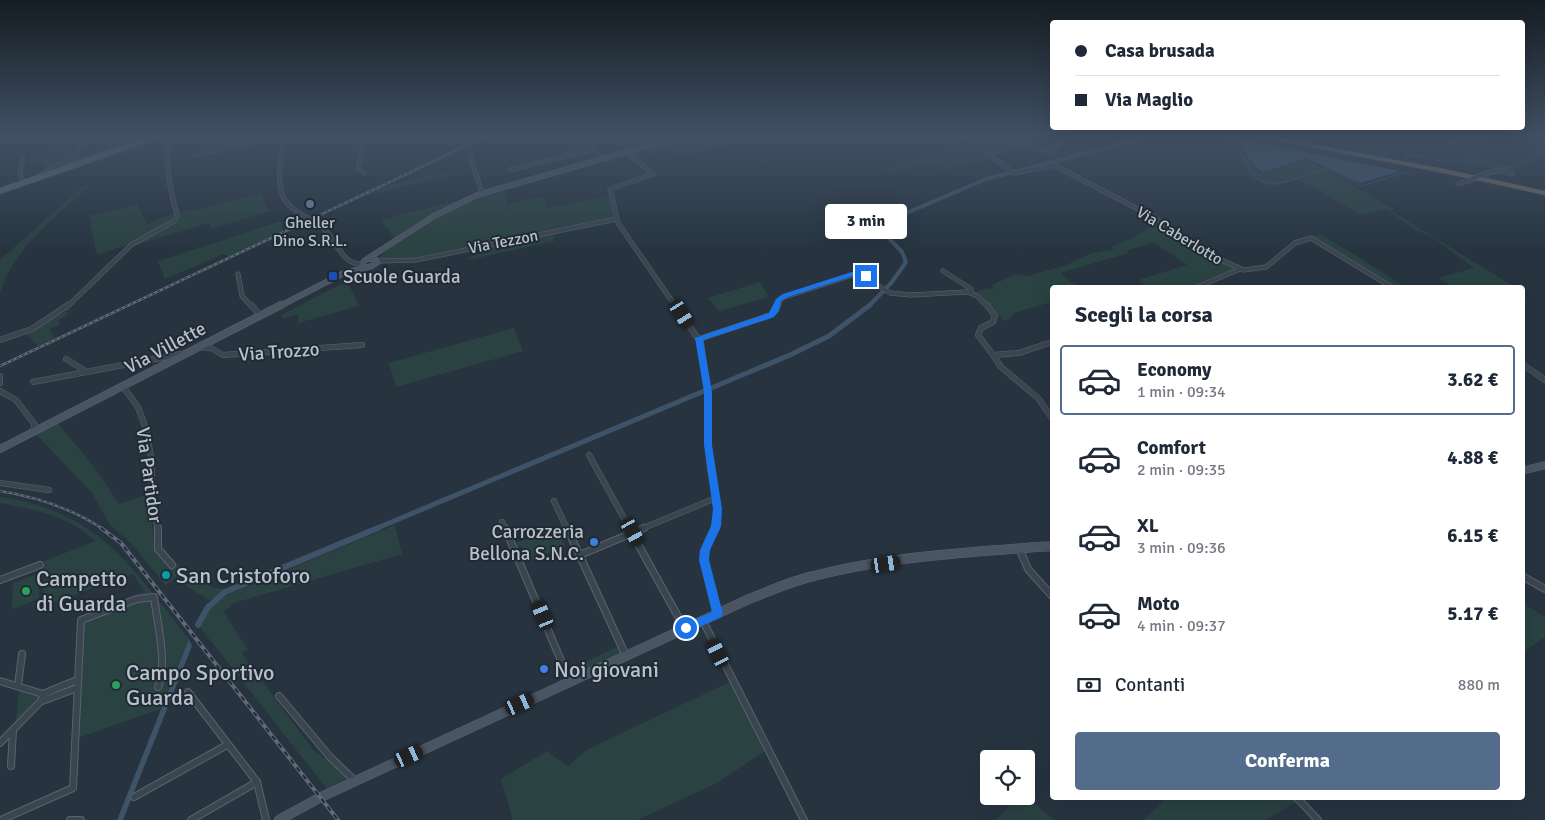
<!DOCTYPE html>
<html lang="it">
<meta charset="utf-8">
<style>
body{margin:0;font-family:Signika,sans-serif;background:#f6f6f7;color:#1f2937;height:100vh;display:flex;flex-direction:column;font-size:19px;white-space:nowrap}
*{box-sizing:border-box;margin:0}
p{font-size:16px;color:#747a83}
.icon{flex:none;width:28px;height:28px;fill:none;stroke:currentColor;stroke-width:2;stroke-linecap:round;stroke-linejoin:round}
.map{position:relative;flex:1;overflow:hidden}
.details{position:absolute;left:1050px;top:285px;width:475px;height:515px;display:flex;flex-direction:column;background:#fff;border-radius:5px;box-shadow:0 5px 20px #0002}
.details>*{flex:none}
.guide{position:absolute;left:1050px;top:20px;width:475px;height:110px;border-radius:5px;box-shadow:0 5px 20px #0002;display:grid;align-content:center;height:110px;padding:0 25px;background:#fff}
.controls{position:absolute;left:980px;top:750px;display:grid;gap:10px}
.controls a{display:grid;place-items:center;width:55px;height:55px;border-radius:5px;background:#fff;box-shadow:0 5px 20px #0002;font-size:25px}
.end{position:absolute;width:22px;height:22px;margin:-11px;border:6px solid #1a73e8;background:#fff;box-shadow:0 0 0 2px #fff}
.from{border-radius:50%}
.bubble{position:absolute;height:35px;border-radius:5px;background:#fff;box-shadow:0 5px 20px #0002;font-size:16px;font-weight:700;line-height:35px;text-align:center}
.car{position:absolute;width:15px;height:30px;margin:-15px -8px;border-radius:6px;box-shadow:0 0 4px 1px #0007;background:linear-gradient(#222 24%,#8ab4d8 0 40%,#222 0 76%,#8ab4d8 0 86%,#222 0)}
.guide b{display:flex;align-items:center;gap:18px;height:48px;font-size:19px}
.guide b+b{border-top:1px solid #e0e1e3}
.guide i{width:12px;height:12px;background:#1f2937}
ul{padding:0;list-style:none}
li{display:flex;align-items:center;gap:15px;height:70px;margin:0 10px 8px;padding:0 15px;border:2px solid transparent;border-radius:5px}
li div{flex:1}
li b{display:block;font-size:19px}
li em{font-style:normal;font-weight:700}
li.selected{border-color:#546c8c}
li>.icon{width:45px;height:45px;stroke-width:1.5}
h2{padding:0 25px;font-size:22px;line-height:60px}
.pay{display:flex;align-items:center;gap:12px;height:55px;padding:0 25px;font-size:19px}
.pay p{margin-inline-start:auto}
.action{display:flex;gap:10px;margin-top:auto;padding:10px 25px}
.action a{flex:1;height:58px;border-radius:5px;background:#546c8c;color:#fff;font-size:20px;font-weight:700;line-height:58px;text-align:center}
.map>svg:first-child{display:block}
</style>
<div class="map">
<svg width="1545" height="820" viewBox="0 0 1545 820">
<rect width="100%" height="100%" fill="#273440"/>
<g fill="#2a4242" fill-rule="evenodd">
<polygon points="134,136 123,146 49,172 41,162 31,164 31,153 78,145 74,158 104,147 97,142"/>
<polygon points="685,136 728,136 725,139 727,144 679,156 668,149 650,155 642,149"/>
<polygon points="957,136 1024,136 1025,143 985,153 990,157 944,170 935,163 891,174 882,168 974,143 965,138 952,141"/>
<path d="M1458,136h51l21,11 15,3v4l-16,11 -17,6 -63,-9 19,-8 -12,-3 -9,2 -11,-7zM1500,137l33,13 4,3c-28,20 -37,12 -66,-1z"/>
<path d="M1231,141c12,10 17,22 28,32l49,-13 86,49 -4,1 125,77h-62l-15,-9 36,-10 -39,-29 -23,-11 -26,-19 -25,6 -63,-36 -25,8 -26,-11 1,-5 -12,-21 -8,-8z"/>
<polygon points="449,171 450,175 360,197 384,186"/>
<path d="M90,185c-33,31 -77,63 -90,108v-33l82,-73z"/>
<polygon points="503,188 507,204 544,196 547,208 608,196 614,217 406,259 381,259 380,257 383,252 441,212 463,202"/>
<polygon points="262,193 267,210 277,209 211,229 209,223 132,246 177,219 180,213"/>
<polygon points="462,199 437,211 394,238 381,220"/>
<path d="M137,204l10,20 27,-11v3c-16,18 -54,32 -77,39l-8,-39z"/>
<polygon points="1159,221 1205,252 1241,270 1199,287 1147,287 1138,280 1187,265 1153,242 1126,251 1128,253 1061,273 1077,287 1052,288 1052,302 1013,313 1010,319 1004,321 976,291 994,288 991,286 1015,274 1028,276 1064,266 1092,253 1114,249 1111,247 1137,236"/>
<polygon points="278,222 282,222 283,232 229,257 224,254 165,279 158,261"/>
<polygon points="553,233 555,241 468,260 469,257 481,253 478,248"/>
<polygon points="1321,234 1406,287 1392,287 1311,237"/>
<polygon points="347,281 359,306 298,323 298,314 282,319 281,315"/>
<polygon points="760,282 769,297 719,311 708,298"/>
<polygon points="67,311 68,315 58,320 60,325 49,329 55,338 38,346 24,332"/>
<polygon points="514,328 523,351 396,387 389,363"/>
<polygon points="58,423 98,472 119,504 149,494 154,542 172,564 176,563 212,587 227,590 209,600 188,587 179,576 165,585 133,545 110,525 92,493 36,434"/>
<path d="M0,497c99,14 131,70 189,142l-29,70 -82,29 2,-122 65,-24 -12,-18 -132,47 42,-15 1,-45 52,-20c-33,-27 -55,-30 -96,-38z"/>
<polygon points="395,525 402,554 230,604 231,607 223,611 248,650 241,652 313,750 329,761 346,779 327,789 199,626 209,608 220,598"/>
<polygon points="561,526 562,529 558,531 565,546 528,562 522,546 517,547 515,543"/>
<polygon points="39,573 39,599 12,609 13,583"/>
<polygon points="1523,603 1545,617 1545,637 1523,652"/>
<polygon points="619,646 621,652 620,656 577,676 572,674 570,669"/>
<polygon points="732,681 767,750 715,784 637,820 513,820 501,779 547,751 568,766 588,749"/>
<polygon points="19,689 39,696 16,723"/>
<polygon points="1019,796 1026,796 1054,820 996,820"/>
<polygon points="1166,798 1298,798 1300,799 1266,820 1144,820"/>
</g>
<g fill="#3e5268">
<polygon points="1215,136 1234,138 1400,171 1360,183 1306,158 1263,172 1253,164 1239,143"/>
<polygon points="189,639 192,646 123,820 117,820"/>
</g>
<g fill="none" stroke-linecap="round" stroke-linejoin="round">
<g stroke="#3e5268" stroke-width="1">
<path d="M1207,136c8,2 20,4 26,9 12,10 17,36 36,38 18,2 41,-10 57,-15l36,18 44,-14"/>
<polyline points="1406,154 1447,162"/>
<polyline points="1406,155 1407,162"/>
<polyline points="1321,165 1325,168"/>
<polyline points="1503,170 1545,149"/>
<polyline points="1485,178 1499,172"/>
<polyline points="1458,186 1479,180"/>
</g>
<polyline stroke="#3e5268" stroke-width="4" points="868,307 892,282 906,262 902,252 881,230 883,223 986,179 1152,136"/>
<polyline stroke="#3e5268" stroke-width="5" points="375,529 790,355 829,336 870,305"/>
<polyline stroke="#3e5268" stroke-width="6" points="198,625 208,607 225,592 378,528"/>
<defs>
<g id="street-far2">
<path d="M285,136c-3,18 -9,41 -3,58 5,17 30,24 42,35 12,11 18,36 38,35"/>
<polyline points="364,136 358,169 364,173"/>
<polyline points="585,136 601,159"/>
<polyline points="965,136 1014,173 1054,165 1155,218 1212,256 1244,270 1266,267 1295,243 1311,238 1393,288"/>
<polyline points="626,152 653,174 610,189 618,223 676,307"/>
<polyline points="988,153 1026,144 1051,153 1066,136"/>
<polyline points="195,155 276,136"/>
<polyline points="470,156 482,193"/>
<polyline points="23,159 20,174 24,183"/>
<polyline points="510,170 594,149"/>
<polyline points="1486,173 1498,170 1512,174"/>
<polyline points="38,176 76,157 82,136"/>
<polyline points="1458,184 1472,179"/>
<polyline points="378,261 416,260 616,219"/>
<polyline points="943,271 971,289 971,293"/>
<polyline points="238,274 242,296 252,307"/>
<polyline points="1195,288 1240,269"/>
<path d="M67,307l64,-62 43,-24 3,-6c-6,-24 -16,-57 -3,-79"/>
<polyline points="778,307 781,298 858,273 890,293 910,295 968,292 977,296 988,307"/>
</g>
<g id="street-far1">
<polyline points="251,305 260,315"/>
<polyline points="675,305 701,343 708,392 707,423 710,469 718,509 715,529"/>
<polyline points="987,305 995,316 993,322 981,328 978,335 993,355 1019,353 1052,342"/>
<polyline points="699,339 771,315 778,305"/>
<polyline points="0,340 32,329 68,305"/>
<polyline points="200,347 211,348 223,355 362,345"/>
<polyline points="993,355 1001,367 1038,398 1052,418"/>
<polyline points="66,359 87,372"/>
<polyline points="1522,364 1545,380"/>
<polyline points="0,376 0,383"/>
<polyline points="33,382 187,353"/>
<polyline points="126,386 124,388 138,407 146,429 152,462 151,500 158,529"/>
<polyline points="0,391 16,400 35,425 32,431"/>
<polyline points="589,455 630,529"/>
<polyline points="0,483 49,490"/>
<polyline points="554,501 567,529"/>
<polyline points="502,522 505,529"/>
<polyline points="641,529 716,498"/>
</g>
<g id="street">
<polyline points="158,528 158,549 172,565"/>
<polyline points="505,528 570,682"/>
<polyline points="567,528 626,656"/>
<polyline points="629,528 685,629"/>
<polyline points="716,528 705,550 704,560 717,614"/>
<polyline points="1019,548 1028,569 1052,596"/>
<polyline points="580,555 644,528"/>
<polyline points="1522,576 1545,589"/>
<polyline points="0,580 40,565"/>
<polyline points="703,621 804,820"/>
<polyline points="0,681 43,694 77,680"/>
<polyline points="18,686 22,654"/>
<polyline points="188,692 257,782 266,820"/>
<polyline points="279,696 330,757 355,781"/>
<polyline points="42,701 77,688"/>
<polyline points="0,743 41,701 43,694"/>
<polyline points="11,766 13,730"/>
<polyline points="134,797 227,745"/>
<polyline points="1297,798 1318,820"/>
<path d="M1,820l72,-32 8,-168 56,-21 17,-2c3,25 14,67 4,90"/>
<polyline points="70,820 81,820"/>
<polyline points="191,820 257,782"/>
</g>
<g id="secondary-far2">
<polyline points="362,265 364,261 434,216 477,195 682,136"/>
<polyline points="278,307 344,273 372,266 378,262 375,259 369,259"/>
</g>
<g id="secondary-far1">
<polyline points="0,449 281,305"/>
<polyline points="1522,471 1545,465"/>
</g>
<path id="secondary" d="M279,820l42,-23 428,-198c21,-8 42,-18 65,-23 77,-20 158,-24 238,-30"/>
<polyline id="primary" points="0,191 158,136"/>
<polygon id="highway" points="1255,136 1268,136 1444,169 1545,191 1545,195 1444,173"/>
</defs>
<use href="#street-far2" stroke="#59636d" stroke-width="5"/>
<use href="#street-far1" stroke="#59636d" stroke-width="6"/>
<use href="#street" stroke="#59636d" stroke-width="8"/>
<use href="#secondary-far2" stroke="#59636d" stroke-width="6"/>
<use href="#secondary-far1" stroke="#59636d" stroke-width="8"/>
<use href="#secondary" stroke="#59636d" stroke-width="10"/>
<use href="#primary" stroke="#48515c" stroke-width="7"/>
<use href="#highway" stroke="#46505a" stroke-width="1"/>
<use href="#street-far2" stroke="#3b4550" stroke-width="4"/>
<use href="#street-far1" stroke="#3b4550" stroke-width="5"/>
<use href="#street" stroke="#3b4550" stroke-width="6"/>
<use href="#secondary-far2" stroke="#4a5563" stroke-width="5"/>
<use href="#secondary-far1" stroke="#4a5563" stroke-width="7"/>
<use href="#secondary" stroke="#4a5563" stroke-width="9"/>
<use href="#primary" stroke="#5a6570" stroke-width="5.5"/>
<use href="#highway" fill="#766859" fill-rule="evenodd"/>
<defs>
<g id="rail-far1">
<polyline points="0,366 487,136"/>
<path d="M0,491c37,6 71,17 103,38"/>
</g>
<polyline id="rail" points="101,528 121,543 338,820"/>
</defs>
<use href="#rail-far1" stroke="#5e6a77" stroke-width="2.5"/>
<use href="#rail" stroke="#5e6a77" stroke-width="4"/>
<use href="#rail-far1" stroke="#202a35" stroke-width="1" stroke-dasharray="3" stroke-linecap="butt"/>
<use href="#rail" stroke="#202a35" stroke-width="2" stroke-dasharray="5" stroke-linecap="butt"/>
<defs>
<polyline id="street-bridge" points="1472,179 1486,173"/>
</defs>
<use href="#street-bridge" stroke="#59636d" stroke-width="5" stroke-linecap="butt"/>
<use href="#street-bridge" stroke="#3b4550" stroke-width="4"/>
</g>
<linearGradient id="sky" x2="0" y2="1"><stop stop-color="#151d23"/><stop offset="0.54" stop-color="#415064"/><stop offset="1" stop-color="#415064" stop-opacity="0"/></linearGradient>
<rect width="1545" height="251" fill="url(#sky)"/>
<polygon fill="#1a73e8" points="852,272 870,276 866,278 853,276 788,297 781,301 779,311 774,317 703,340 712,392 712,445 722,509 721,526 710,550 709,560 723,614 721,617 689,632 682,632 682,625 712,612 699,560 700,550 711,526 713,509 704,445 704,392 695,338 769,313 776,299 783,294"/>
<circle fill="#5c6f8a" stroke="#202a35" stroke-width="2" cx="310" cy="204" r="5"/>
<rect fill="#1a4fb4" stroke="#202a35" stroke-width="2" x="328" y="271" width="10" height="10" rx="2.5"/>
<g fill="#3f7fe0" stroke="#202a35" stroke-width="2">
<circle cx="594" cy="542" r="5"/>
<circle cx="544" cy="669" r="5"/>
</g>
<circle fill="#0f9aa8" stroke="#202a35" stroke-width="2" cx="166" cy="575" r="5"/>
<g fill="#2e9e5b" stroke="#202a35" stroke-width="2">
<circle cx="26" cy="591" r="5"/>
<circle cx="116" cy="685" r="5"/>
</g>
<g text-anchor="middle" stroke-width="4" stroke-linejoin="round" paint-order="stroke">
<g font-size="16" fill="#b8c0ca" stroke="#202a35">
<text x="310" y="228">Gheller<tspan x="310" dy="18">Dino S.R.L.</tspan></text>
</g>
<g font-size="16" fill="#b8c0ca" stroke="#202a35">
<text transform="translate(1180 235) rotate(31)" y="6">Via Caberlotto</text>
<text transform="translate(503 241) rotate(-11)" y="6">Via Tezzon</text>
</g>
<g font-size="19" fill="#b8c0ca" stroke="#202a35" text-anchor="start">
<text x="343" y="283">Scuole Guarda</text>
<text x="584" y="538" text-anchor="end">Carrozzeria<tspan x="584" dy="22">Bellona S.N.C.</tspan></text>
</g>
<g font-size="19" fill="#b8c0ca" stroke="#202a35">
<text transform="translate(165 347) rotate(-28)" y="7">Via Villette</text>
<text transform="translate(279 351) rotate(-4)" y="7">Via Trozzo</text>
<text transform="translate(150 475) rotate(82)" y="7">Via Partidor</text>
</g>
<g font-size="22" fill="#b8c0ca" stroke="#202a35" text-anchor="start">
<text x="176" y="583">San Cristoforo</text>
<text x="36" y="586">Campetto<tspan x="36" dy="25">di Guarda</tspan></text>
<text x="554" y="677">Noi giovani</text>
<text x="126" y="680">Campo Sportivo<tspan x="126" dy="25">Guarda</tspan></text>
</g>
</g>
</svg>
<div class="controls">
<a><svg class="icon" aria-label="locate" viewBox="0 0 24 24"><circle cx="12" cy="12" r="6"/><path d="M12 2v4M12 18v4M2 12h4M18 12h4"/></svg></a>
</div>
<i class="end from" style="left:686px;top:628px"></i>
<i class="end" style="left:866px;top:276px"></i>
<div class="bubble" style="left:825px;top:204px;width:82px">3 min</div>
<i class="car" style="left:682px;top:314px;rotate:148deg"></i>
<i class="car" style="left:633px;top:532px;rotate:151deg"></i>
<i class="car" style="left:886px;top:564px;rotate:81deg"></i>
<i class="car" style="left:543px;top:615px;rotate:337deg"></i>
<i class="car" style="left:718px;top:653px;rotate:334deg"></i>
<i class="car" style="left:520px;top:704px;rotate:66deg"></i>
<i class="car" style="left:409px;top:756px;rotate:65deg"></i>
<div class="guide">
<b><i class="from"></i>Casa brusada</b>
<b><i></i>Via Maglio</b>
</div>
<section class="details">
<h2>Scegli la corsa</h2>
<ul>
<li class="selected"><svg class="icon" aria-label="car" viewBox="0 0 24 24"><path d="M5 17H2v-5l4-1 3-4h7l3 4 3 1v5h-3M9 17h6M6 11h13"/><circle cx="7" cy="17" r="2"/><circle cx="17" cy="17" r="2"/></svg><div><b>Economy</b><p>1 min · 09:34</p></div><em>3.62 €</em></li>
<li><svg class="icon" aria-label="car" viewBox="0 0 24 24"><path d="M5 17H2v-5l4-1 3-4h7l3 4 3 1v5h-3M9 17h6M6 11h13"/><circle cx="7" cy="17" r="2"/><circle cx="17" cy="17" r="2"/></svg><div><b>Comfort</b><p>2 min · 09:35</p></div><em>4.88 €</em></li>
<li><svg class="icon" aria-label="car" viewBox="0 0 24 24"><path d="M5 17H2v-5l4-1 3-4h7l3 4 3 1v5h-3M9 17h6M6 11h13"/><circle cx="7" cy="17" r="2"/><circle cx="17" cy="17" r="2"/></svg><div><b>XL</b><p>3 min · 09:36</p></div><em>6.15 €</em></li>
<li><svg class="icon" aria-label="car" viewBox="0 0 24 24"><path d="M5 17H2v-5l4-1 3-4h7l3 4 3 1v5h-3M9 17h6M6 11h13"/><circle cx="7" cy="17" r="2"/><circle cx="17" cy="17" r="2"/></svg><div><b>Moto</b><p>4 min · 09:37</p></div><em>5.17 €</em></li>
</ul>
<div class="pay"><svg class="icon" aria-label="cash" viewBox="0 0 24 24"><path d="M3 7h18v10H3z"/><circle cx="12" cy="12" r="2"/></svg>Contanti<p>880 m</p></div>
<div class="action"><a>Conferma</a></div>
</section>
</div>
